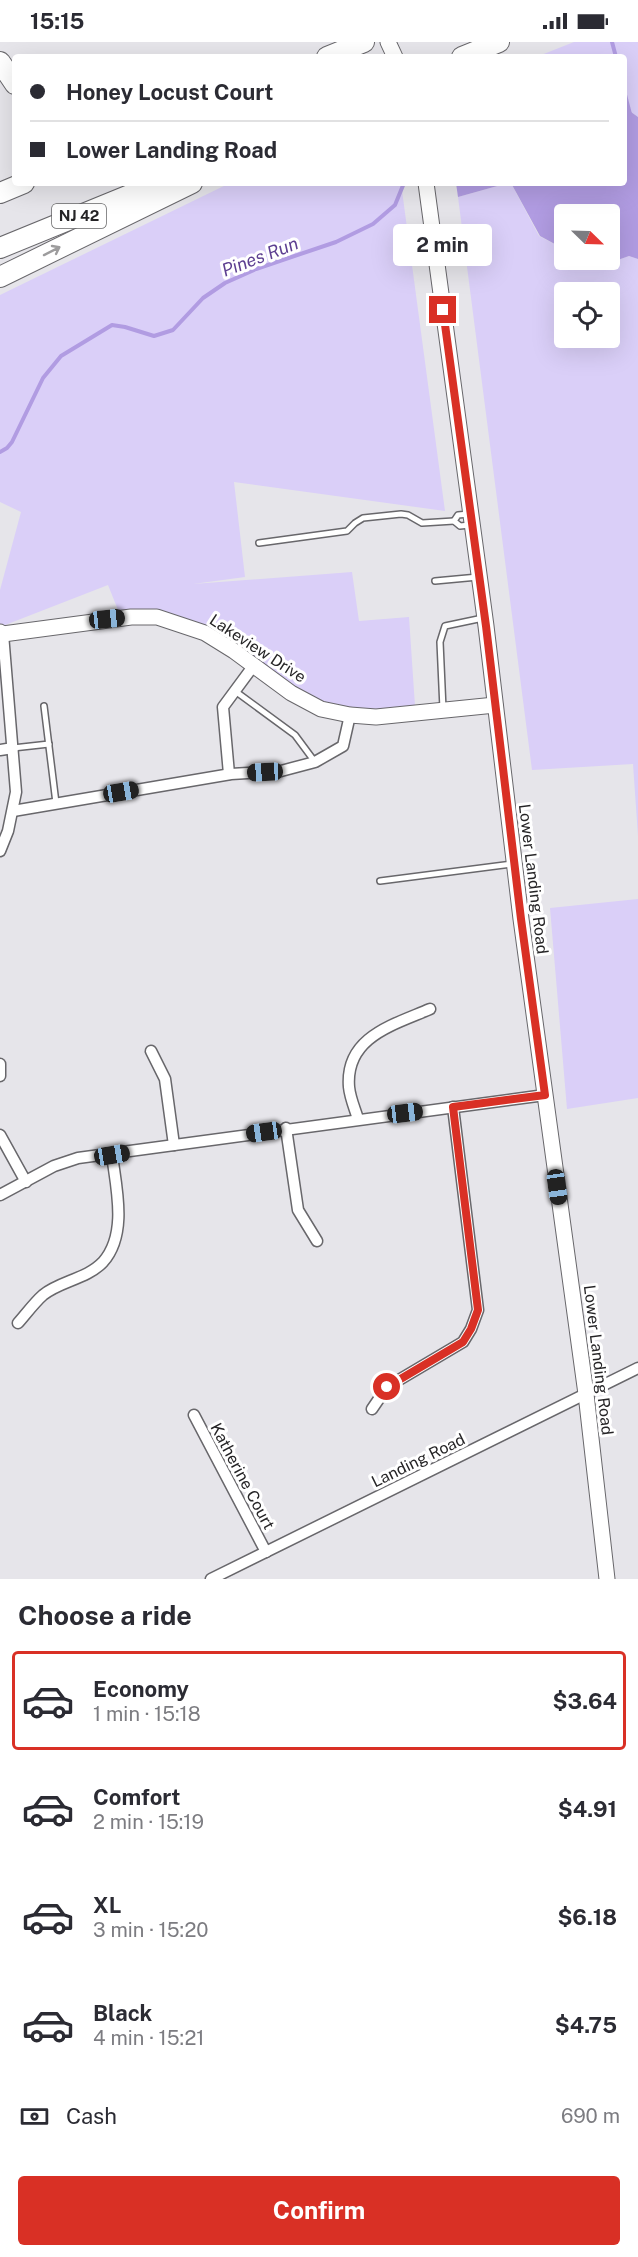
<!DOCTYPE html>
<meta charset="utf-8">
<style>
body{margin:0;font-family:"Public Sans",sans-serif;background:#f7f7f7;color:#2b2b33;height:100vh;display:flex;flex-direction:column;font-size:22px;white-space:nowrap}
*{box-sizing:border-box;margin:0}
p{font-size:20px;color:#7c7c81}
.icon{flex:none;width:33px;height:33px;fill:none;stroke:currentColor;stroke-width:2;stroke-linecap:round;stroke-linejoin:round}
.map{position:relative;height:1537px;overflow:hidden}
.sheet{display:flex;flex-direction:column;background:#fff;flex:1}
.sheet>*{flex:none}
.banner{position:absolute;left:12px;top:12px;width:615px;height:132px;border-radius:6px;box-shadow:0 6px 24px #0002;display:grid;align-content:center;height:132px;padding:0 18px;background:#fff}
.needle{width:39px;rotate:113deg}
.tools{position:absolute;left:554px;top:162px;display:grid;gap:12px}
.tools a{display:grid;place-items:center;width:66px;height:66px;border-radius:6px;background:#fff;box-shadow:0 6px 24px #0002;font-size:30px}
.end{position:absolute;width:27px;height:27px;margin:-14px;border:8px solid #d93025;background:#fff;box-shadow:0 0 0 3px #fff}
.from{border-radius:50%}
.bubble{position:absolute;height:42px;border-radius:6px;background:#fff;box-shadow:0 6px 24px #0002;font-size:20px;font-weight:700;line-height:42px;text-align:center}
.car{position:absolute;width:18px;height:36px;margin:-18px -9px;border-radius:8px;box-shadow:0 0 4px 2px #0007;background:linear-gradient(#222 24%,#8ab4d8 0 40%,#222 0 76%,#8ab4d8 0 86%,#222 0)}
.banner b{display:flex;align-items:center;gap:21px;height:57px;font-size:22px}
.banner b+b{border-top:2px solid #e1e1e2}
.banner i{width:15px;height:15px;background:#2b2b33}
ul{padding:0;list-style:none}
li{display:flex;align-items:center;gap:18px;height:99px;margin:0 12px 9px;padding:0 6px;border:3px solid transparent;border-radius:6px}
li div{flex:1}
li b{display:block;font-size:22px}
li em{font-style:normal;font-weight:700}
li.active{border-color:#d93025}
li>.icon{width:54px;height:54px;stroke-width:1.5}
h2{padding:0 18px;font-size:27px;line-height:72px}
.pay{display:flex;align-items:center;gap:15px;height:66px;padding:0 18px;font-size:22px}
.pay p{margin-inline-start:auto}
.button{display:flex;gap:12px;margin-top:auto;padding:12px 18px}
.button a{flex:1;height:69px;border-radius:6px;background:#d93025;color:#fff;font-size:24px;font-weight:700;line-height:69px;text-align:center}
.status{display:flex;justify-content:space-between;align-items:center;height:42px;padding:0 30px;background:#fff;direction:ltr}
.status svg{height:16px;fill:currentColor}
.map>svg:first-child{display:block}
</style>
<div class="status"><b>15:15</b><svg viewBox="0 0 49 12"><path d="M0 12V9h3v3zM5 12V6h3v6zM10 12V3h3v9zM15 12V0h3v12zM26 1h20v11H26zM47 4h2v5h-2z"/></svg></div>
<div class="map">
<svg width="638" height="1537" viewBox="0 0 638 1537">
<rect width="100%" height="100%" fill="#e6e5ea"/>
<g fill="#dacff8" fill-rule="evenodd">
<polygon points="574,0 638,0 638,75 624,65 624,15 536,15"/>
<polygon points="230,141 401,141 445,469 234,440 245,535 193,542 352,530 359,579 409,575 415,664 410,673 321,667 205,591 120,573 108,543 0,585 0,548 21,470 0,460 0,253"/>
<path d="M508,141h3l28,53 25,13v11h20l14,7 31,-11 9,3v577l-5,-72 -101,6 -74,-573zM564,250h45v46h-45z"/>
<polygon points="638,857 638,1056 567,1067 550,866"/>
</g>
<g fill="#b19ce2">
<polygon points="624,65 638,75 638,217 629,214 598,225 584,218 609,218 609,172 564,172 564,207 540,194 511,141 624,141"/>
<polygon points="456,141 508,141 458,155"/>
</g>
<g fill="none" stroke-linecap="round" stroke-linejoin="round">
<g stroke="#b19ce2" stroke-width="4">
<polyline points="612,0 616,15"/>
<polyline points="624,49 630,72"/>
<polyline points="0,410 7,406 12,400 43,336 61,314 112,283 125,285 154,294 173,288 203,256 225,241 256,227 336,200 373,182 395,163 404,141"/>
</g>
<defs>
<g id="lane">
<polyline points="469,472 458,473 454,479 460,484 470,483"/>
<polyline points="259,501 347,489 355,481 363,476 401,472 408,473 422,481 454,479"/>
<polyline points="435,539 478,535"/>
<polyline points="235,649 295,693 315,720"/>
<polyline points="44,664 56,761"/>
<polyline points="443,667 440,600 445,584 483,576"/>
<polyline points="13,706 49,702"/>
<polyline points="380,839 512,822"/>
</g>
<g id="street">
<polyline points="0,708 13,706"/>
<polyline points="229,732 223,665 254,623"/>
<polyline points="13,769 231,732 281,729 315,720 343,704 350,673"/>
<polyline points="0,809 8,789 16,750 3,592"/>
<polyline points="151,1009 165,1037 174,1103"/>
<polyline points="0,1022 0,1034"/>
<path d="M358,1077c-3,-10 -8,-21 -9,-32 -4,-50 44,-62 81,-78"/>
<polyline points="286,1086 298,1168 317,1199"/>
<polyline points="0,1093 26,1140"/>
<polyline points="0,1153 54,1124 78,1116 545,1053"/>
<path d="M18,1281c8,-9 16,-20 25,-28 17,-14 44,-16 60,-33 25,-28 13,-75 9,-107"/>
<polyline points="372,1367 387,1345 463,1300 471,1287 478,1268 453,1065"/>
<polyline points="194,1373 266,1510"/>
<polyline points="211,1537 638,1326"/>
</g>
<g id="secondary">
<polyline points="388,0 395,15"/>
<polyline points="426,141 486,584 521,877 586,1352 607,1537"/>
<polyline points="0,590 3,592 131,575 157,575 205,591 234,609 291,651 321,667 350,673 376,675 495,663"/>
</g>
<g id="highway">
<polyline points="327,15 364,0"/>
<polyline points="462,15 499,0"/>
<polyline points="0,20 15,42"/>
<polyline points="0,151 24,141"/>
<polyline points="0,206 159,141"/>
<polyline points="0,235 192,141"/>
</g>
</defs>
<use href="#lane" stroke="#68676b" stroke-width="8"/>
<use href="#street" stroke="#68676b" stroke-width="13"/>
<use href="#secondary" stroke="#68676b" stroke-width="17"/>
<use href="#highway" stroke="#68676b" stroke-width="22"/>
<use href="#lane" stroke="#fff" stroke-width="5"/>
<use href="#street" stroke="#fff" stroke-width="10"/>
<use href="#secondary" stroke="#fff" stroke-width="15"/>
<use href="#highway" stroke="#fff" stroke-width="20"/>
</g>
<defs><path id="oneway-shaft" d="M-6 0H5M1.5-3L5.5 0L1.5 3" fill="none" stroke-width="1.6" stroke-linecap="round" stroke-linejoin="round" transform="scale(1.5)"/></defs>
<use stroke="#9d9c9d" href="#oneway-shaft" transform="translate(52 209) rotate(-27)"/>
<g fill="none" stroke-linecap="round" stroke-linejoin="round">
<polyline stroke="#d93025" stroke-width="8" points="387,1345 463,1300 471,1287 478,1268 453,1065 545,1053 521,877 486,584 443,268"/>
</g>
<g text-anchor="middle" stroke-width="6" stroke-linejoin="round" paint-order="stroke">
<rect fill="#fff" stroke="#666667" stroke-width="1.5" x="52" y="162" width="54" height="24" rx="4.5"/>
<g font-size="15" font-weight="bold" fill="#252426">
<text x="79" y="179">NJ 42</text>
</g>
<g font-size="16" fill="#252426" stroke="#fff">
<text transform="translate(258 606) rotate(33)" y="6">Lakeview Drive</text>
<text transform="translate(534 837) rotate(83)" y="6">Lower Landing Road</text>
<text transform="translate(599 1318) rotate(83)" y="6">Lower Landing Road</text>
<text transform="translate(418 1418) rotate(-26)" y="6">Landing Road</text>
<text transform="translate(243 1434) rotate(62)" y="6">Katherine Court</text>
</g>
<g font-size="18" font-style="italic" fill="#5d3f91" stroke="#fff">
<text transform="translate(260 215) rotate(-21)" y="6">Pines Run</text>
</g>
</g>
</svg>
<div class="tools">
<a><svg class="needle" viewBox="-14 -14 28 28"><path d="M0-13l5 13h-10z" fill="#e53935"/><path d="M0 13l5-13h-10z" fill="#7c7c81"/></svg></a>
<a><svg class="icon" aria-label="locate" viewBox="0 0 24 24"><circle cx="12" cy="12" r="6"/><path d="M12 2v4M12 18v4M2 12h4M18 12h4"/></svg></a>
</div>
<i class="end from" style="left:387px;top:1345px"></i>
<i class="end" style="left:443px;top:268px"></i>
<div class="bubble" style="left:393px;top:182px;width:99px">2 min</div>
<i class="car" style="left:107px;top:577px;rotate:84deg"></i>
<i class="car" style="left:265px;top:730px;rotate:267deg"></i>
<i class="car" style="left:121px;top:750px;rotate:80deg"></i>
<i class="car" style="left:405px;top:1071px;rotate:83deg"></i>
<i class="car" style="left:264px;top:1090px;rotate:262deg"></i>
<i class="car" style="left:112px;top:1113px;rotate:81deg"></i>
<i class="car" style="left:557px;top:1145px;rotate:172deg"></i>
<div class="banner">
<b><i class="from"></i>Honey Locust Court</b>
<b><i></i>Lower Landing Road</b>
</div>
</div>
<section class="sheet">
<h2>Choose a ride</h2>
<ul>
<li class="active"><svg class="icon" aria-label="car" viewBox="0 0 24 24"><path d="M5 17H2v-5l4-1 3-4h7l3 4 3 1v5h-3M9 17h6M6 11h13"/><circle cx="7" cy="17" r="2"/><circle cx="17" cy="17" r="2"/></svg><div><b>Economy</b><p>1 min · 15:18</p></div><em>$3.64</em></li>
<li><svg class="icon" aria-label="car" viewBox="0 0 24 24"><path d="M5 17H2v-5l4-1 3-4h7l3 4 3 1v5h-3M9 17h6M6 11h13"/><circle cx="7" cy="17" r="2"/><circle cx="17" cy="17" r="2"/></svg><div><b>Comfort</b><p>2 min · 15:19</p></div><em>$4.91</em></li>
<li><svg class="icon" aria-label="car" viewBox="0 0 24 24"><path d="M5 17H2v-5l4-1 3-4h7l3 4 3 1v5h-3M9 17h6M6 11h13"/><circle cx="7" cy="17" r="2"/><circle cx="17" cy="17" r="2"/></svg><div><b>XL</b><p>3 min · 15:20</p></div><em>$6.18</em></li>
<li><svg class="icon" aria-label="car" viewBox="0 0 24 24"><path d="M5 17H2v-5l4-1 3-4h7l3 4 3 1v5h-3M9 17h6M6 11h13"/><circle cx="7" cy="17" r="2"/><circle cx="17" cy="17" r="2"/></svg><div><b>Black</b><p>4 min · 15:21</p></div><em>$4.75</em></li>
</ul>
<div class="pay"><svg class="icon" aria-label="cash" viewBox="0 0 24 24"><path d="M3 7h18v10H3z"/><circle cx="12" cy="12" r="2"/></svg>Cash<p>690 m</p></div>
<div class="button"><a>Confirm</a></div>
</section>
